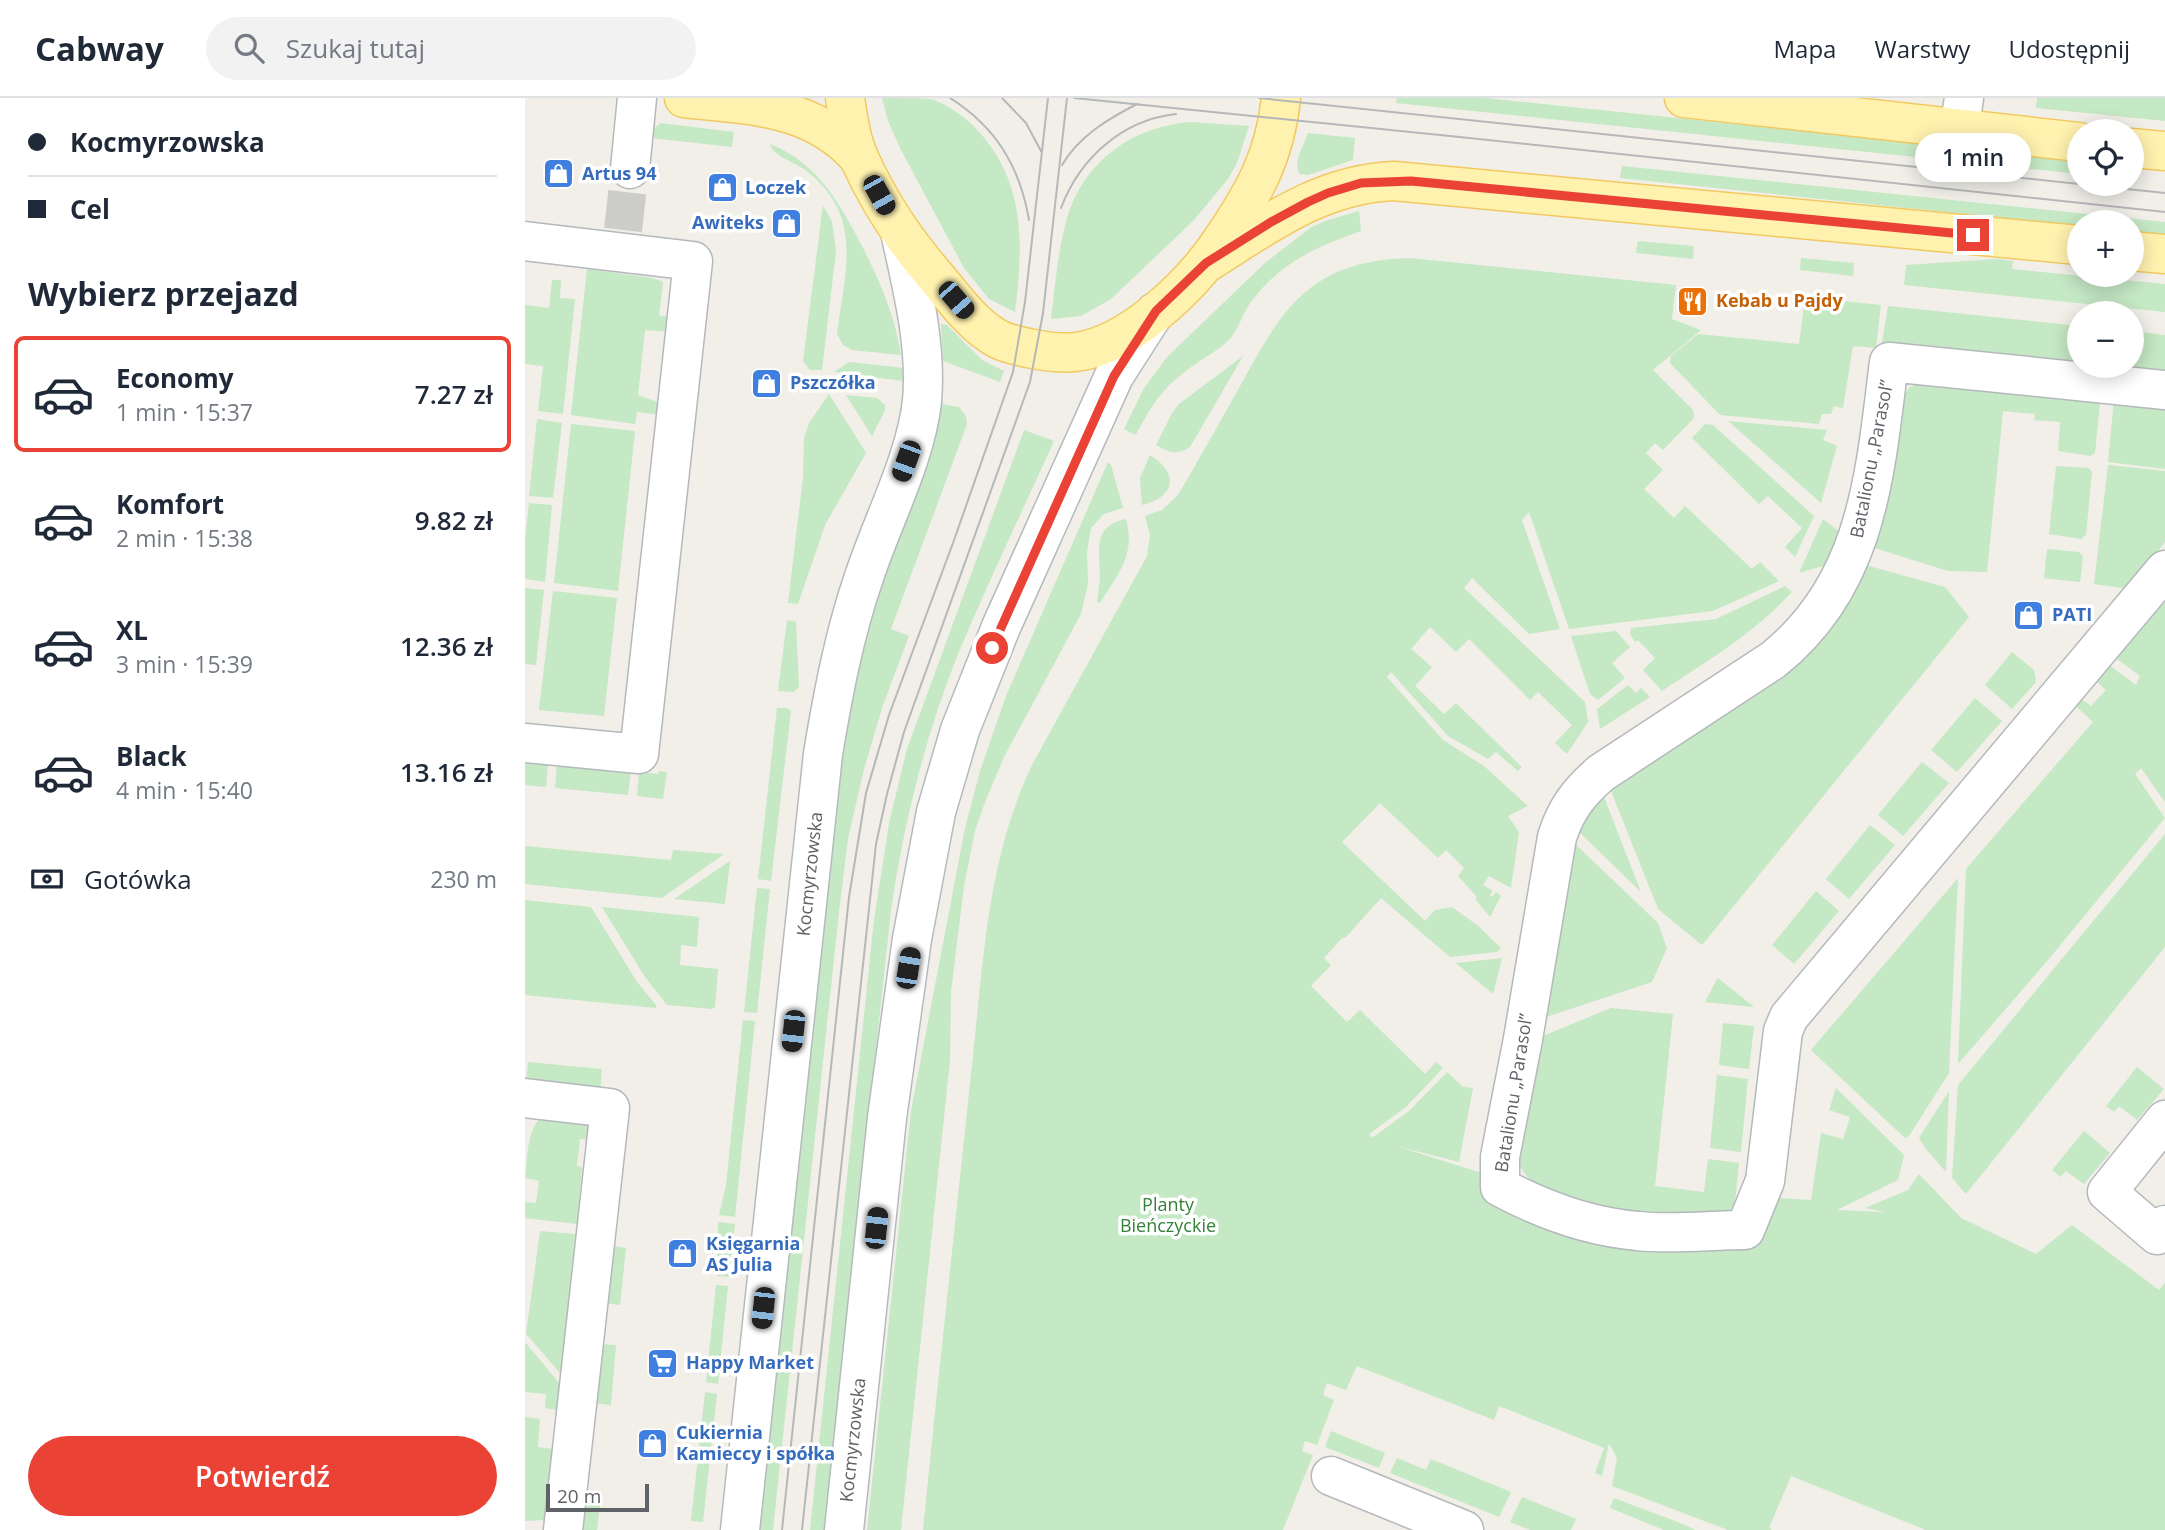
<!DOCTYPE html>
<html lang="pl">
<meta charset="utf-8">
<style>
body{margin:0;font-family:"Open Sans",sans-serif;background:#f2f2f3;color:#1f2937;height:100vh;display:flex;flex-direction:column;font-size:26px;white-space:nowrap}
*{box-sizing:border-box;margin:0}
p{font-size:23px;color:#747a83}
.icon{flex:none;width:38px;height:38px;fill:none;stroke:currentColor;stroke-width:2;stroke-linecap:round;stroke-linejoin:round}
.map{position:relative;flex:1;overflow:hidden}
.details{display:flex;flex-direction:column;background:#fff;width:525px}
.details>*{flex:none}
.banner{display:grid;align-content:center;height:154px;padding:0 28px;background:#fff}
.controls{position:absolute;left:1542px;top:21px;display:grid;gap:14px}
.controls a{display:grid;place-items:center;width:77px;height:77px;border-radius:50%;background:#fff;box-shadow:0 4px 18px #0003;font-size:35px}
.scale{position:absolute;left:21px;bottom:18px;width:103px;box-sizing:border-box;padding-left:7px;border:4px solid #5f6368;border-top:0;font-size:19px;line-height:24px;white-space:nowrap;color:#5f6368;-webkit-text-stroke:5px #fff;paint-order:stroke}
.end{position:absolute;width:32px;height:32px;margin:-16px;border:9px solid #ea4335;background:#fff;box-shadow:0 0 0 4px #fff}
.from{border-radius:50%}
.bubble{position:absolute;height:49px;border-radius:24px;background:#fff;box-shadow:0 4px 18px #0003;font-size:23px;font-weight:600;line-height:49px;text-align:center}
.car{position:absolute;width:21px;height:42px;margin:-21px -10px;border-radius:9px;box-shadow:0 0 5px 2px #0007;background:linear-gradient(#222 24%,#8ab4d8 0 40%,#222 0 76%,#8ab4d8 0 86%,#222 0)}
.banner b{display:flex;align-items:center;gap:24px;height:66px;font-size:26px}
.banner b+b{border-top:2px solid #e0e1e3}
.banner i{width:18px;height:18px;background:#1f2937}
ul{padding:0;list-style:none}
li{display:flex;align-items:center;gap:21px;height:116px;margin:0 14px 10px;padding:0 14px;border:4px solid transparent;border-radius:10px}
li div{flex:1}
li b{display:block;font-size:26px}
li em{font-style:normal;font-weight:600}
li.on{border-color:#ea4335}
li>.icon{width:63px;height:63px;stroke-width:1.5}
h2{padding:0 28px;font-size:32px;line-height:84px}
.pay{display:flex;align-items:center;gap:18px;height:77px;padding:0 28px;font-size:26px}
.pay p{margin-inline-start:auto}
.primary-button{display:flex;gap:14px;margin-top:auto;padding:14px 28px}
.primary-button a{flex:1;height:80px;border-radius:42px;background:#ea4335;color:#fff;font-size:28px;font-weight:600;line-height:80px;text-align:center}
header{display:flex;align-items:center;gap:42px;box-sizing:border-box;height:98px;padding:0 35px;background:#fff;border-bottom:2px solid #e0e1e3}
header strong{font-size:33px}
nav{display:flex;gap:38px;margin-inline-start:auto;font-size:24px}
.search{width:490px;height:63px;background:#f2f2f3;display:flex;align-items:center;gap:18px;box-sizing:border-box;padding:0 24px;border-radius:38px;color:#747a83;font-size:26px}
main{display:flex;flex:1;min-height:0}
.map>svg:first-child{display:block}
</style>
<header>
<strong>Cabway</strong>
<div class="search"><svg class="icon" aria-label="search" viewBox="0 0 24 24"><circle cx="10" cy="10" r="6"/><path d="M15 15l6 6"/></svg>Szukaj tutaj</div>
<nav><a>Mapa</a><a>Warstwy</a><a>Udostępnij</a></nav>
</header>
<main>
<section class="details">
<div class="banner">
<b><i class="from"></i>Kocmyrzowska</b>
<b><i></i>Cel</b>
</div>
<h2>Wybierz przejazd</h2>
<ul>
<li class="on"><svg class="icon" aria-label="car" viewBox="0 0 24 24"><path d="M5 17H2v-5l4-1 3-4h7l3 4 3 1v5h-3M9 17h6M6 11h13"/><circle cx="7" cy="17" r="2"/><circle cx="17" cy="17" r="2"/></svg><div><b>Economy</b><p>1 min · 15:37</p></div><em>7.27 zł</em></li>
<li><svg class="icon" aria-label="car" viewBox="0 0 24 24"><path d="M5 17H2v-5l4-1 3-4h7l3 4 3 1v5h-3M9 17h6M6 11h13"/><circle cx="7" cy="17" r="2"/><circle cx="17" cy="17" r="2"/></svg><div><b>Komfort</b><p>2 min · 15:38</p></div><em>9.82 zł</em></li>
<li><svg class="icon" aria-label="car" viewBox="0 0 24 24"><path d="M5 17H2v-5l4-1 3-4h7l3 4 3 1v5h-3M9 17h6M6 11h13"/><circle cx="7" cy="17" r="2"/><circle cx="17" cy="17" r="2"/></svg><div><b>XL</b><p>3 min · 15:39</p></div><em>12.36 zł</em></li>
<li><svg class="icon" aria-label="car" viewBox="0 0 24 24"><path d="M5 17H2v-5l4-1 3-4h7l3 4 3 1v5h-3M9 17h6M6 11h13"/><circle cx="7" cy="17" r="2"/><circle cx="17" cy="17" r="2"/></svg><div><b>Black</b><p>4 min · 15:40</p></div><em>13.16 zł</em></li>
</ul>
<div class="pay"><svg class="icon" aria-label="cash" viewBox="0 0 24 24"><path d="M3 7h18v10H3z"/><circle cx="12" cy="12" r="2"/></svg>Gotówka<p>230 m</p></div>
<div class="primary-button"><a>Potwierdź</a></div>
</section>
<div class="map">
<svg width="1640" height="1432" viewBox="0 0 1640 1432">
<rect width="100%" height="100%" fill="#f1efe8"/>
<g fill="#c5e8c5">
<path d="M357,0c15,0 35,0 49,1 18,6 36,19 49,34 46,51 43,115 35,179l-26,-13 -25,-31 -63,-118 -13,-29z"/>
<polygon points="872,0 961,0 1554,62 1554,76 871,5"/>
<polygon points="1512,0 1640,0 1640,23 1511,10"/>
<path d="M666,24l58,4 -12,37 -9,16 -35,42 -82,78 -30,17 -30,3c4,-33 7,-69 16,-101 17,-57 66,-92 124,-96z"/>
<polygon points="136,25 209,34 207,49 117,39"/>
<path d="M783,35l47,5 -2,22 -45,15 -8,-1c-8,-13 4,-28 8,-41z"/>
<path d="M245,46c49,19 71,62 94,106 17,34 31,66 37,105l-49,-5 -9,-5 -6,-11c8,-65 28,-119 -33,-165 -10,-7 -31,-13 -34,-25z"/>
<polygon points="1097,68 1640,124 1640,137 1607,133 1606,124 1554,124 1554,128 1095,80"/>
<polygon points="298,107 307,124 311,153 297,272 285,272 278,263"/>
<path d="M834,113l2,20c-46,16 -86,34 -114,77 -6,10 -10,24 -18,32 -10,10 -24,17 -35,25 -31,22 -41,37 -58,70l-12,-6 20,-41 23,-31 98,-94 45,-35 15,-7z"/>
<polygon points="1113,143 1169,148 1168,161 1111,155"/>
<path d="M885,160l266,27 -4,34 29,11 -48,40 40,40 1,8 -31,32 -8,-7 -9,10 17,17 -19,19 30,29 11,-12 67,63 8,-7 19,19 -66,30 -144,18 -40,-117 -7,8 38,109 -31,5 -57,-56 -8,10 121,114 3,20 -21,32 -12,-11 17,-18 -34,-33 -8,8 -61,-61 -13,13 -26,-25 -19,22 21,18 -17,19 29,28 12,-11 66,64 -4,4 -22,-19 -8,7 -40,-23 -57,-64 -4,5 56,63 41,26 44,40 -20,10 11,16 -8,56 -22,-12 -6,9 10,6 -3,4 2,2 4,-5 5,4 -11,21 -15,-18 2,-2 -19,-21 6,-8 -18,-18 -8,8 -58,-55 -38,39 83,79 10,-11 17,-3 25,18 24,23 -4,4 -47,5 -69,-59 -36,40h-3l-18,20 7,7 -20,21 36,36 13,-12 65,64 11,-12 7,6 -37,39 -37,27 3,4 37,-27 38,-39 16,15 10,1 -14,74 -63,-16 206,65 45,10 118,-7 13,-16 33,2 10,-67 22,6 7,-22 -21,-7 7,-22 68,67 -6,25 -61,30 48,2 -20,-4 43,-18 11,-16 42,44 75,36 36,-29 87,65 6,-7v247h-239l-135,-54 -22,52 3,2h-44l-116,-44 5,-28 -8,-15 -7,33 -7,-3 9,-25 -105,-42 -5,14 -137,-54 -11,24 -19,-7 -4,12 11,5 -17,45 -12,-4 -3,10 11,4 -30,75h-360c16,-161 34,-323 51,-484 10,-96 16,-195 59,-283l114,-207 3,-21 -5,-19 17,-6 16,-15c21,-36 41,-71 61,-107 44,-80 70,-127 171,-130z"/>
<polygon points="1276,160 1329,165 1328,178 1275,172"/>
<polygon points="1471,161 1488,163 1487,171 1640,186 1640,214 1379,187 1381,167"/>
<polygon points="62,171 128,180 138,184 134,218 147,219 146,234 120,232 113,297 138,306 136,317 112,314 110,326 46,317"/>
<polygon points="27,182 36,182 35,200 50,201 38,316 13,313 18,268 0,266 0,207 24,210"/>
<polygon points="1280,199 1356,207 1351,250 1328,248 1318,310 1309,308 1306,316 1297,316 1294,326 1195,317 1145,265 1146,258 1173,236 1274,246"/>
<polygon points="1363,208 1554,228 1554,268 1356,251"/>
<polygon points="416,226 422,227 457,262 479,273 475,284 418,263"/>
<polygon points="1607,233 1640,237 1640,276 1592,275 1593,268 1606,268"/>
<path d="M718,258l-53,91c-14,9 -21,5 -34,-2l16,-32 7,-9z"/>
<polygon points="324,264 379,270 379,283 309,274"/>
<polygon points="1403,280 1576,295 1570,355 1565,358 1533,353 1535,324 1509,322 1510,316 1478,313 1462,474 1423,473 1343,448 1375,302 1385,289"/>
<polygon points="304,296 341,355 300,427 273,506 263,505 278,379 279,340 284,325"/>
<polygon points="321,297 352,300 360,307 360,312 347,338"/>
<polygon points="1589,301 1640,307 1640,371 1583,364"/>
<path d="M416,306l18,3 7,9 1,8 -76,205 18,7 -26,69 -19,64 -16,70 -9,73 -66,618h-14l80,-760c12,-72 29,-143 52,-213 17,-50 43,-99 50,-153z"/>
<polygon points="12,321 37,325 28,400 4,398"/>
<polygon points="1203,323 1302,332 1298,342 1312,348 1296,405"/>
<polygon points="46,326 110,333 93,493 29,485"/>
<polygon points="1180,326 1188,327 1289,418 1270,459 1260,449 1277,430 1243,398 1234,406 1167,340"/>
<path d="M499,332l30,11c-32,71 -66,141 -96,213 -33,82 -54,169 -67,256l-67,620h-14l64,-610 15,-97 18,-74z"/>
<path d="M625,357c30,19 25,42 -8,50l-2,-27z"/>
<polygon points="583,364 586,367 598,410 579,416 566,430 562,454 563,485 556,516 479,659 460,704 450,733 439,788 426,894 425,962 376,1432 342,1432 386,1013 440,730 455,673 481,598"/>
<polygon points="1583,367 1640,373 1640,444 1603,491 1569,486"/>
<polygon points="1531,368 1564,370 1567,374 1561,437 1556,441 1524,436"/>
<polygon points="4,405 27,407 20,484 0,481 0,441"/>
<path d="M601,421c10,36 -8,55 -26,84l-3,-1c1,-8 2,-15 3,-23 0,-27 -9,-53 26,-60z"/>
<polygon points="1298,421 1321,439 1312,464 1274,475"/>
<polygon points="1522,451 1554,454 1558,459 1555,484 1519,480"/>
<polygon points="1337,466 1420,489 1444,519 1177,847 1133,811 1084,688"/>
<path d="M1260,488l7,6c-40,43 -82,67 -130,99l-19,-21 12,-12 -17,-18 -3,2 -5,-8 1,-6 85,-9z"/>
<polygon points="0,490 19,492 11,567 0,566"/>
<polygon points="28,493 92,500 79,618 14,612"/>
<polygon points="1640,501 1640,704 1616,670 1610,676 1640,720 1523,862 1433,966 1441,771 1568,624 1547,605 1553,598 1566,608 1581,592 1568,581 1581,565 1611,587 1615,578 1588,558"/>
<polygon points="262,522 271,524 274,589 269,594 253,593"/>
<polygon points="1091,533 1105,549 1087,565 1100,580 1073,602 1065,596 1046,538"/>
<polygon points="1487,554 1509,572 1511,584 1487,611 1460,587"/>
<polygon points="1103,587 1111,595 1116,590 1125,599 1075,631 1072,611"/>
<polygon points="1450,600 1477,623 1432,674 1406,652"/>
<polygon points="252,610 262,610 266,613 246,783 233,781"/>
<polygon points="0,663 23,666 21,689 0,687"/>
<polygon points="1397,664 1424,685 1378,738 1353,717"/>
<polygon points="32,665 106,673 103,697 30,690"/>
<polygon points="134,673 142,674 138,701 112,698 114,674 133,676"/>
<polygon points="1077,694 1116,794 1050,730"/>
<polygon points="1345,727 1370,747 1324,801 1301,781"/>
<polygon points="1640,736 1640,849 1441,1096 1427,1080 1433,987"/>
<polygon points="1047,743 1133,825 1142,850 1127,884 1015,921"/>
<polygon points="0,748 146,762 148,752 199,756 137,800 0,786"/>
<polygon points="205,763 200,806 149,801"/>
<polygon points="1433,780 1424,975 1384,1038 1380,1040 1286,952"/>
<polygon points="232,790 245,791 232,915 219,914"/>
<polygon points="1291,793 1314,813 1269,866 1247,847"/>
<polygon points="0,802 66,809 112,884 131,907 131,910 0,897"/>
<polygon points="77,809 174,819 172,849 156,847 155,867 193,871 190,909 187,911 142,907 120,879"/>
<polygon points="977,860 968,896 931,865"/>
<polygon points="1193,879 1193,880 1229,909 1180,904"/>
<path d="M1086,910l62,6 -18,172 49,6 4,-33 31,4 -4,41 -8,10c-23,1 -47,4 -70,3 -34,-2 -118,-16 -135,-48 -3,-4 -4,-11 -6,-15l22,-116z"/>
<polygon points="218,922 230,923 210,1119 194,1117 201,1087"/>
<polygon points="1198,925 1229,928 1224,971 1194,967"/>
<polygon points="3,964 77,971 75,994 1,986"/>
<polygon points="1612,969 1639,991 1612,1022 1594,1008 1589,1014 1581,1008"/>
<polygon points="1192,977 1223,981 1216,1054 1185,1050"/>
<polygon points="1424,993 1421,1074 1400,1050 1394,1040"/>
<path d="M16,1019l46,6 7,17 -14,-1 -3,27 5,1 -5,57 -52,-6v-16l11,1 3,-22 -14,-3c3,-20 1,-46 16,-61z"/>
<polygon points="1559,1033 1585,1055 1559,1086 1541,1073 1535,1079 1527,1072"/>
<polygon points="193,1124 210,1126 204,1179 192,1178"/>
<polygon points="15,1133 50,1136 36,1276 1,1236"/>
<polygon points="84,1147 101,1150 95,1207 78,1205"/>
<polygon points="191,1187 203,1188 193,1286 181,1284"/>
<polygon points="0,1244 35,1286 32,1312 20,1310 21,1296 0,1294"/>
<polygon points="73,1246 91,1247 86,1307 68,1305"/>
<polygon points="180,1294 192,1296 178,1424 166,1423"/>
<polygon points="0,1319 15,1321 13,1349 36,1352 20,1422 0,1423"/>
<polygon points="806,1333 860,1355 854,1370 800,1349"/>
<polygon points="872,1360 901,1372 906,1361 986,1394 974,1419 865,1375"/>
<polygon points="59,1394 76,1396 72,1432 55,1432"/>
<polygon points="997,1399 1051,1421 1046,1432 1005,1432 985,1424"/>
<path d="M1089,1400c27,11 54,19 82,32h-32l-54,-22z"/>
</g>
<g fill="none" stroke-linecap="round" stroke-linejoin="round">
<polyline stroke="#ccccc8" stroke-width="38" stroke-dasharray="38 19" stroke-linecap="butt" points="98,132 105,71"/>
<defs>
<g id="street">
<polyline points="1434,32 1439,0"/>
<polyline points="105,71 112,0"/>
<polyline points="0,143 168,163 114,656 0,645"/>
<path d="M1640,292l-276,-28c-14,113 -21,222 -116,298l-172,113c-22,19 -35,36 -44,64l-34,202 -23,118v30c43,23 89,40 138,44 35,4 72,-1 107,-1l20,-49 18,-150 6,-14 376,-447"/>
<polyline points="0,1000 85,1010 38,1432"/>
<polyline points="1640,1022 1582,1094 1632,1137 1640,1127"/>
<polyline points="806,1378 939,1432"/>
</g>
<g id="secondary">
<path d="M215,1432l83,-776c10,-60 21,-119 41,-177 18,-55 52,-119 58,-176 5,-57 -10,-114 -22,-169"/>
<polyline points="319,1432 362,1020 387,841 411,714 435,632 476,529 589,278 630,214"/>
</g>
<g id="primary">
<path d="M159,0c64,7 130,7 175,60"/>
<path d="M320,0c3,20 6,43 15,62 18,40 43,78 71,111 19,22 38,50 62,65 10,7 23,9 35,12 15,3 32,6 48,4 54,-7 115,-66 144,-109 33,-48 55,-86 61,-145"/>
<polyline points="1159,0 1554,44"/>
<polyline points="1606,50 1640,53"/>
<polyline points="1606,153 1640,156"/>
<path d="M681,165c61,-38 114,-79 188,-82l685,64"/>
</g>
</defs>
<use href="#street" stroke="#b5b8bc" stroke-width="41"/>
<use href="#secondary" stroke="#b6babf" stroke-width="41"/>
<use href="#primary" stroke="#f2c960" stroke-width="41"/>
<use href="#street" stroke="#fff" stroke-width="38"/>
<use href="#secondary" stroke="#fff" stroke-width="38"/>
<use href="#primary" stroke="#fff2af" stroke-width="38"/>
<g stroke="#b6b7b8" stroke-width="2">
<path d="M425,0c46,29 70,69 79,122"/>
<polyline points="477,0 501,25 516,53"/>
<path d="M549,0c364,35 727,76 1091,114"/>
<polyline points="734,0 1554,86"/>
<path d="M537,67c17,-29 46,-46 75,-61"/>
<polyline points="1554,86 1640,95"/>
<path d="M536,110c19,-50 61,-88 115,-94"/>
<polyline points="257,1432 324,799 341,695 364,617 428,445 488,274 500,204 523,0"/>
<polyline points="277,1432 351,746 362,696 379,634 505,284 518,215 542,0"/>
</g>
</g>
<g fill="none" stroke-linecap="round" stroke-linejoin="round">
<polyline stroke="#ea4335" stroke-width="9" points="467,550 589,278 631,213 681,165 746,124 783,104 803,95 836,85 886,83 1448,137"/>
</g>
<defs>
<symbol id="shop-square" viewBox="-11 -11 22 22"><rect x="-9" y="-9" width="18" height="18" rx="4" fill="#3f7fe0" stroke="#fff"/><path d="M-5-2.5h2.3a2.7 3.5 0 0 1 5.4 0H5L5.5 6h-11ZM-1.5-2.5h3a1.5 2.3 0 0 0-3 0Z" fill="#fff"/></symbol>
<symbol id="restaurant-square" viewBox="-11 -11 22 22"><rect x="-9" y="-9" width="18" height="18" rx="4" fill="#e8710a" stroke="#fff"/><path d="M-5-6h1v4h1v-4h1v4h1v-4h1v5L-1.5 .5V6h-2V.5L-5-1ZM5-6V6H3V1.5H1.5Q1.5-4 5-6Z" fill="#fff"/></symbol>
<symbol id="supermarket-square" viewBox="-11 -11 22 22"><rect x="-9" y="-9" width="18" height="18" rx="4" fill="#3f7fe0" stroke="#fff"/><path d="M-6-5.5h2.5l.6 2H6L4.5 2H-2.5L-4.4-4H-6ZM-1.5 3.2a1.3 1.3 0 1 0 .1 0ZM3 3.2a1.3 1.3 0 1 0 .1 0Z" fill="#fff"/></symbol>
</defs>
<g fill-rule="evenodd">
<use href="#shop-square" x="16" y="58" width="35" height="35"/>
<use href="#shop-square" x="180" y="72" width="35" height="35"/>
<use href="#shop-square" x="244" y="108" width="35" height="35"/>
<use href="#restaurant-square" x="1150" y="186" width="35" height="35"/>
<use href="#shop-square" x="224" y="268" width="35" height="35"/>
<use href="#shop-square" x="1486" y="500" width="35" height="35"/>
<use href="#shop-square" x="140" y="1138" width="35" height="35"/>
<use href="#supermarket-square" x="120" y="1248" width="35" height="35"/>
<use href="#shop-square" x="110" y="1328" width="35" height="35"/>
</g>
<g text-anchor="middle" stroke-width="7" stroke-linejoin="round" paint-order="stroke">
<g font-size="18" font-weight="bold" fill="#366cbe" stroke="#fff" text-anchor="start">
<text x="57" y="82">Artus 94</text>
<text x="220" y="96">Loczek</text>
<text x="239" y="131" text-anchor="end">Awiteks</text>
<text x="265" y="291">Pszczółka</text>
<text x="1527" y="523">PATI</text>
<text x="181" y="1152">Księgarnia<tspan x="181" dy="21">AS Julia</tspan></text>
<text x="161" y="1271">Happy Market</text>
<text x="151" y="1341">Cukiernia<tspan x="151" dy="21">Kamieccy i spółka</tspan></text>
</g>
<g font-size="18" font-weight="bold" fill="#c56008" stroke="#fff" text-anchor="start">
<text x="1191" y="209">Kebab u Pajdy</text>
</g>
<g font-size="18" fill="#5f6368" stroke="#fff">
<text transform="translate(1347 361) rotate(-79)" y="6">Batalionu „Parasol”</text>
<text transform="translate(285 776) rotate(-84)" y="6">Kocmyrzowska</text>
<text transform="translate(989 995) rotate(-81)" y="6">Batalionu „Parasol”</text>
<text transform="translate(328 1342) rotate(-84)" y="6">Kocmyrzowska</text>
</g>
<g font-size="18" fill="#348238" stroke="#fff">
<text x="643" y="1113">Planty<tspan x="643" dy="21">Bieńczyckie</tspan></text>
</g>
</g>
</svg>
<div class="controls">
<a><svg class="icon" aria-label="locate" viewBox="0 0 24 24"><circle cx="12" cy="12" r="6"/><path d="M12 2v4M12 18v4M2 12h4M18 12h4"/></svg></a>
<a>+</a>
<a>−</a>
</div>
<div class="scale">20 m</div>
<i class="end from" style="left:467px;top:550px"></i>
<i class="end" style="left:1448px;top:137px"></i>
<div class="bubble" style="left:1390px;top:35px;width:116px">1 min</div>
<i class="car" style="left:354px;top:97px;rotate:151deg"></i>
<i class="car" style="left:431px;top:202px;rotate:139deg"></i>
<i class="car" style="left:381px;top:363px;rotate:200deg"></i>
<i class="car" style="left:383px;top:870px;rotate:9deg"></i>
<i class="car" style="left:268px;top:933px;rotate:186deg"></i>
<i class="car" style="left:351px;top:1130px;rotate:6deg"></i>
<i class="car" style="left:238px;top:1210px;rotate:186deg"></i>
</div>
</main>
